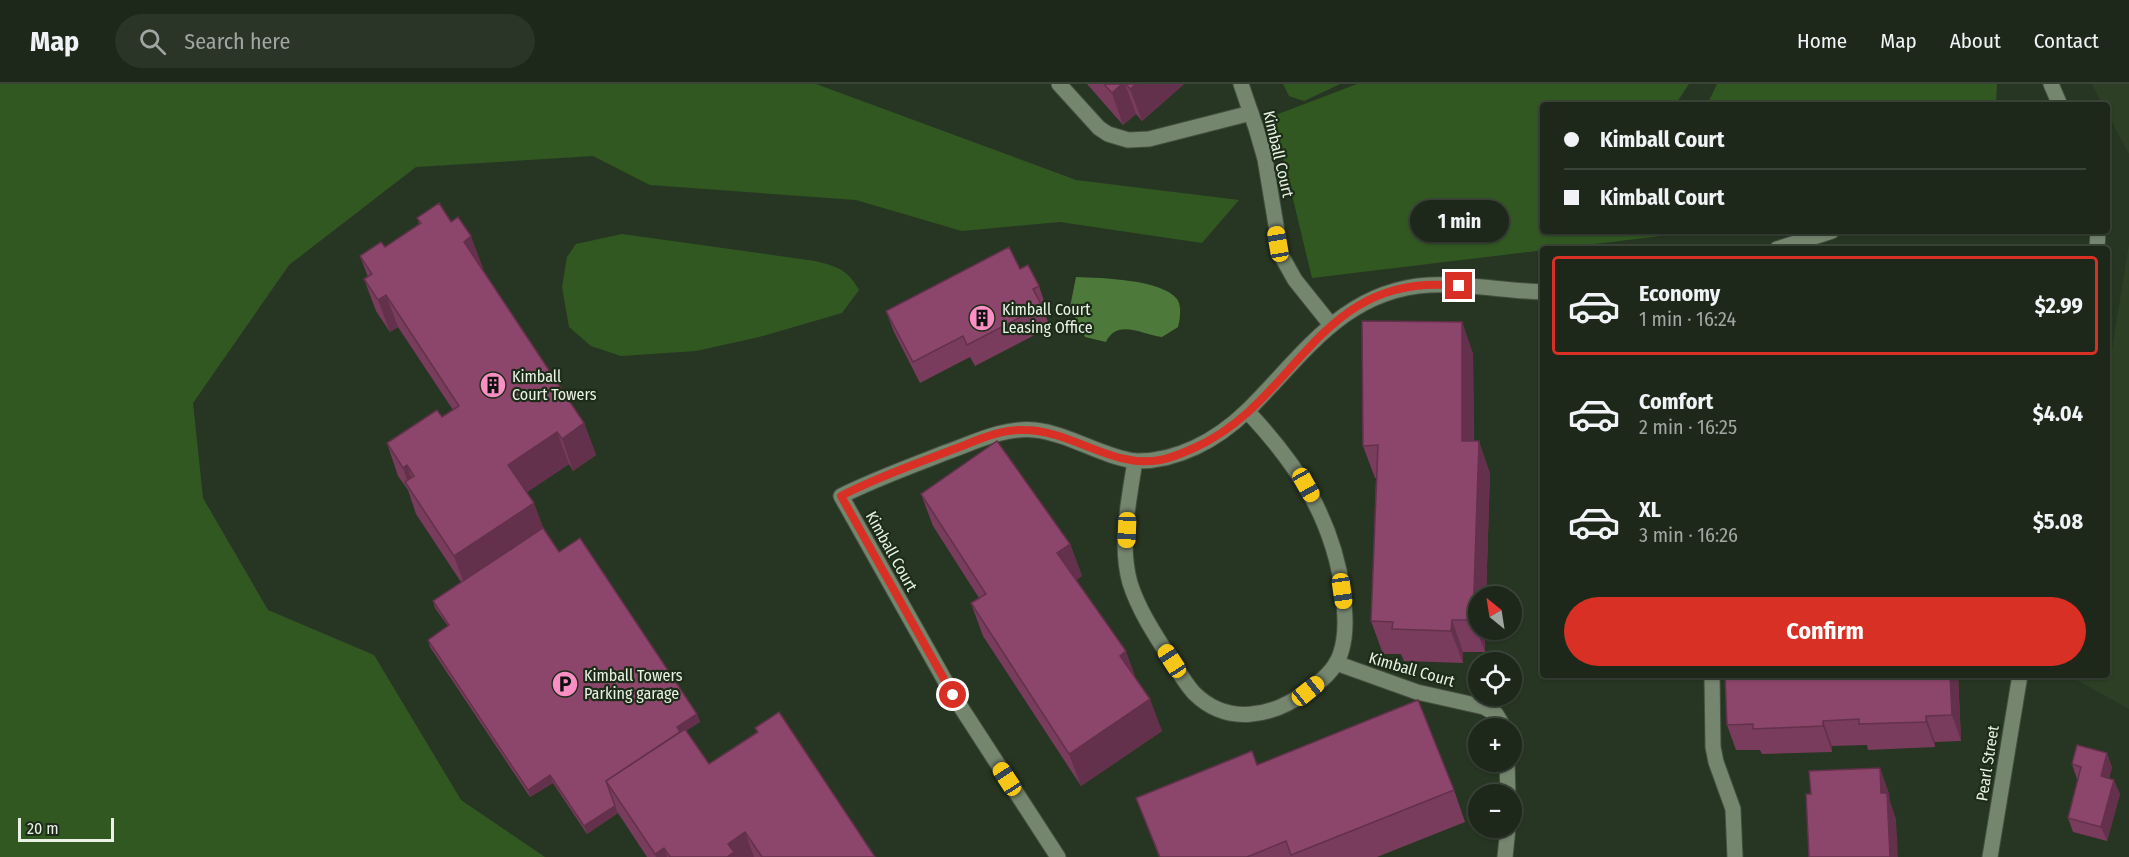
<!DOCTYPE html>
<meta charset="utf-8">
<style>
body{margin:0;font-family:"Fira Sans Condensed",sans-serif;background:#2a3427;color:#f1f3f6;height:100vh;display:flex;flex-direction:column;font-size:22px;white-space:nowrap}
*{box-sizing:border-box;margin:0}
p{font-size:20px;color:#a0a6a2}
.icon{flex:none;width:33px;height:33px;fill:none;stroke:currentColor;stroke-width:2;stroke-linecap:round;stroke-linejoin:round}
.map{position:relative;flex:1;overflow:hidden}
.drawer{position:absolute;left:1540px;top:162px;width:570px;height:432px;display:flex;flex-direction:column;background:#1d281a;border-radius:6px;box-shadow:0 2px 4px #0004,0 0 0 2px #3b4439}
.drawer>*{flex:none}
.banner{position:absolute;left:1540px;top:18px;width:570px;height:132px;border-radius:6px;box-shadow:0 2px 4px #0004,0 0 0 2px #3b4439;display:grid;align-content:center;height:132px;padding:0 24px;background:#1d281a}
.needle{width:39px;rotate:330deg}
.controls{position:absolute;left:1468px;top:502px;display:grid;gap:12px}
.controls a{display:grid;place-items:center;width:54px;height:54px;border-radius:50%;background:#1d281a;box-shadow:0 2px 4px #0004,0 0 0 2px #3b4439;font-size:30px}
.scale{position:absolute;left:18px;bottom:15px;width:96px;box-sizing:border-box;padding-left:6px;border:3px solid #e9f2e5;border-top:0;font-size:16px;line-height:21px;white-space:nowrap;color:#e9f2e5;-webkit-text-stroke:4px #1d2c18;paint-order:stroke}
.end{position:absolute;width:27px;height:27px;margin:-14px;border:8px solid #d93025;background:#fff;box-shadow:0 0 0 3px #fff}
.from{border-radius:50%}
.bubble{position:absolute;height:42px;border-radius:21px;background:#1d281a;box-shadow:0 2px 4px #0004,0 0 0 2px #3b4439;font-size:20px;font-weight:700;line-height:42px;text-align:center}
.car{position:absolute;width:18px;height:36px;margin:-18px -9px;border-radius:8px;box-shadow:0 0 4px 2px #0007;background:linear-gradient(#f5c518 24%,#345 0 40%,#f5c518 0 76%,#345 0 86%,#f5c518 0)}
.banner b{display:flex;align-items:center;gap:21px;height:57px;font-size:22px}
.banner b+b{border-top:2px solid #3b4439}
.banner i{width:15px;height:15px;background:#f1f3f6}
ul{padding:10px 0 0;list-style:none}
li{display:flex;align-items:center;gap:18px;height:99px;margin:0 12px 9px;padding:0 12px;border:3px solid transparent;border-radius:6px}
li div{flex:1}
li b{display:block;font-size:22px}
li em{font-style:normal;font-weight:700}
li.active{border-color:#d93025}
li>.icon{width:54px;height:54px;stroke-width:1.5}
.primary-button{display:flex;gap:12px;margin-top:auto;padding:12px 24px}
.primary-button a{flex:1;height:69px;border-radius:36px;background:#d93025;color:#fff;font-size:24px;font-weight:700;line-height:69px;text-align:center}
header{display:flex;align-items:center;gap:36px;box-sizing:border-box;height:84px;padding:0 30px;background:#1d281a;border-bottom:2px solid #3b4439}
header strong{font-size:28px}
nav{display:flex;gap:33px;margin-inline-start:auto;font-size:21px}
.search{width:420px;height:54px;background:#2a3427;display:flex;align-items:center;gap:15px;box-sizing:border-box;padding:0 21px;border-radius:33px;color:#a0a6a2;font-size:22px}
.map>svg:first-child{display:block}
</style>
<header>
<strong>Map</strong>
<div class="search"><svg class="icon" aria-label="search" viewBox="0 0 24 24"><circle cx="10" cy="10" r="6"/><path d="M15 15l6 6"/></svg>Search here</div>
<nav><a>Home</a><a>Map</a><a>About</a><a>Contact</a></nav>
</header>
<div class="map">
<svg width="2129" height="773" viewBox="0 0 2129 773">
<rect width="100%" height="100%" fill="#273622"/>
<g fill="#2d4026">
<polygon points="2092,0 2129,0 2129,70 2108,30 2108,21 2103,21"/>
<polygon points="2129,160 2129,625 2068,591 2108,591 2108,291"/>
</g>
<g fill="#325822">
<polygon points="0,0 816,0 1076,96 1239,116 1202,159 1060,138 962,147 856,116 650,101 593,72 416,83 289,181 193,319 203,414 268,526 374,571 461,716 545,773 0,773"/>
<polygon points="1283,0 1340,0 1304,17 1289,12"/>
<polygon points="1357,0 1689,0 1675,21 1544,21 1544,147 1665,147 1669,151 1312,194 1273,32"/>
<polygon points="1717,0 1997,0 1996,20 1707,21"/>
<path d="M622,150l193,27c23,6 32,8 44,29l-17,23 -83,24 -63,14 -75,5 -30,-10 -22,-19 -7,-40 5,-30 9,-13z"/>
</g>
<path fill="#4d7a3b" d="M1076,193c25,1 85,2 101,22 5,7 3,21 1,28l-16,10c-19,-2 -45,-19 -56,5l-21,-5 -15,-30z"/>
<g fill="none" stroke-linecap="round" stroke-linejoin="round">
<defs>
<g id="minor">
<polyline points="1059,0 1099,44 1108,50 1128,56 1149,55 1251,29"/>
<polyline points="1241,0 1256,44 1265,75 1281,171 1295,196 1331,241"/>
<polyline points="2051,0 2060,21"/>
<polyline points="1777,165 1832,147"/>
<polyline points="2097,165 2098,147"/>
<path d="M1247,327c51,54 86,108 96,182 2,19 4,40 -2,59 -5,18 -21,30 -35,40 -34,25 -79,34 -112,1 -11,-12 -19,-28 -28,-41 -14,-22 -28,-44 -36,-69 -11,-39 -1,-83 5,-122 42,1 82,-21 112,-50z"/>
<path d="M1247,327c56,-55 96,-121 182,-126 36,-2 78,6 115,7"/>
<polyline points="1336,579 1417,608 1484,623 1496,630 1505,645"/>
<polyline points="1712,591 1713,663 1716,678 1733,725 1735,773"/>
<polyline points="1507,678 1508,711"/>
<path d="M1058,773l-105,-162 -112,-199c34,-17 70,-30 106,-44 28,-10 57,-25 88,-22 35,4 65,26 100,31"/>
<polyline points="1505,773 1508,744"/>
<polyline points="1990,773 2020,591"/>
</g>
</defs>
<use href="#minor" stroke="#44503f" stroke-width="17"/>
<use href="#minor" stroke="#75866f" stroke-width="15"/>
</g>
<g fill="#793c5c">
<polygon points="1087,0 1184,0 1142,37 1136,30 1123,41"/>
<polygon points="417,134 483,184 482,185 584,339 596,371 573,387 569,380 527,408 543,444 559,468 697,630 700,638 686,646 709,680 757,649 755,644 875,773 647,773 618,729 587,750 553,699 530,713 430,563 428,556 448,542 435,524 433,517 461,498 416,430 408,406 398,392 387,359 442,333 453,326 398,243 390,248 376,227 364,195 368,193 360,172 385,163 419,140"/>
<polygon points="1020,185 1039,202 1046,223 1043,225 1050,243 975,282 970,273 920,299 894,248 886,227"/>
<polygon points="1462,238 1473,270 1474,357 1490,389 1486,513 1479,513 1479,546 1485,546 1485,568 1463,568 1463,579 1404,577 1401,570 1383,570 1371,537 1376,394 1375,394 1363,362"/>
<polygon points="921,410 1070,460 1082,492 1076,496 1137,596 1162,647 1081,702 983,552 971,519 979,514 933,442"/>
<polygon points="1725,591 1958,591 1961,657 1935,658 1935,663 1868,666 1867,661 1832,662 1832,668 1762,670 1760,666 1736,666 1727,641"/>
<polygon points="2072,680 2112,683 2109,694 2120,710 2107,757 2073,748 2068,734 2078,695 2077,695"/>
<polygon points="1257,681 1454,706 1465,738 1377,773 1159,773 1136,714"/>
</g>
<g fill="#63314b">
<polygon points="1122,0 1125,0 1136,30 1123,41 1112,9"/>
<polygon points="1136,0 1184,0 1142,37 1130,5"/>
<polygon points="471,152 483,184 475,190 464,158"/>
<polygon points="386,211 398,243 390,248 378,216"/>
<polygon points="1462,238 1473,270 1474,389 1462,357"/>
<polygon points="584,339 596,371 573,387 562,355"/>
<polygon points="557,348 569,380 520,413 508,381"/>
<polygon points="1479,357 1490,389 1486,513 1479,513 1479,546 1485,546 1485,568 1473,536"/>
<polygon points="407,381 418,413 411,408 403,384"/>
<polygon points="534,419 546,451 466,504 454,472"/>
<polygon points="1070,460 1082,492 1069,501 1057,469"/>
<polygon points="1452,536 1463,568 1463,579 1451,547"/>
<polygon points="1126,567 1138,600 1120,572"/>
<polygon points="1950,591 1958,591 1961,657 1952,631"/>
<polygon points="1150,615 1162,647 1081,702 1069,670"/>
<polygon points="697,630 700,638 680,651 677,643"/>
<polygon points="1926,632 1935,658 1935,663 1926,638"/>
<polygon points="1823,637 1832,662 1832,668 1823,642"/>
<polygon points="2107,669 2112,683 2106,707 2101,692"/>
<polygon points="1880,684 1889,709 1890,717 1896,735 1898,773 1890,773 1881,709"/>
<polygon points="550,691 553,699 530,713 528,706"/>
<polygon points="2114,696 2120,710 2107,757 2101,743"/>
<polygon points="615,722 618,729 587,750 584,742"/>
<polygon points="745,748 754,773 727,773 728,760"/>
<polygon points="664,764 667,773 656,773 655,770"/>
</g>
<g fill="#8d466b" stroke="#63314b" stroke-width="1.5">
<polygon points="1104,0 1122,0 1112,9"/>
<polygon points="1126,0 1136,0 1130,5"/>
<polygon points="439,119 451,138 458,133 471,152 464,158 584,339 562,355 557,348 508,381 534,419 454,472 405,398 414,392 407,381 403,384 387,359 437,326 442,333 459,322 386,211 378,216 364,195 372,190 360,172 381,158 385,163 421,139 417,134"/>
<polygon points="1009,163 1020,185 1028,181 1039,202 1033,205 1042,222 967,261 963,252 913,278 886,227"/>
<polygon points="1362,237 1462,238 1462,357 1479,357 1473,536 1452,536 1451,547 1392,545 1393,538 1371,537 1378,361 1363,362"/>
<polygon points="997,357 1070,460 1057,469 1126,567 1120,572 1150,615 1069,670 971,519 986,510 921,410"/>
<polygon points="543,444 559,468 580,454 697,630 677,643 680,648 606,697 615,722 584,742 550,691 528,706 428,556 449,541 433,517"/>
<polygon points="1725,591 1950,591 1952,631 1926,632 1926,638 1859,640 1859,635 1823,637 1823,642 1753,645 1753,640 1727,641"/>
<polygon points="1418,616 1454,706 1291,771 1286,757 1247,773 1160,773 1136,714 1252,667 1257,681"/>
<polygon points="779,628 875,773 762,773 745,748 728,760 734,768 727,773 670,773 664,764 655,770 606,697 685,645 709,680 758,648 755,644"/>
<polygon points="2077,661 2107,669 2101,692 2114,696 2101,743 2068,734 2081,683 2072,680"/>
<polygon points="1880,684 1881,709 1887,709 1890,773 1809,773 1806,710 1811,710 1809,687"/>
</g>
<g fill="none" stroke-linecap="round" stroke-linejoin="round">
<path stroke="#d93025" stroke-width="8" d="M953,611l-112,-199c36,-19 75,-32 113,-47 22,-8 46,-20 70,-19 48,0 88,39 136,30 12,-2 23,-7 34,-12 106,-47 123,-178 265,-162"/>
</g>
<defs>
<symbol id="building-disc" viewBox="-11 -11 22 22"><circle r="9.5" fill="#fb8fc5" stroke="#1d2c18"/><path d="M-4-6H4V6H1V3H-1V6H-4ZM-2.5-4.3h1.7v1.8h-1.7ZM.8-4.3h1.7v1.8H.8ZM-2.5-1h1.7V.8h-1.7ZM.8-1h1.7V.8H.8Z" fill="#111"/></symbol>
<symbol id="parking-disc" viewBox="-11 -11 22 22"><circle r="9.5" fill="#fb8fc5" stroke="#1d2c18"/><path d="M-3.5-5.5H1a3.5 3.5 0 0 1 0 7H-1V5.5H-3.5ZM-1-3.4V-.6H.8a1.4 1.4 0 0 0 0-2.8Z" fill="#111"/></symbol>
</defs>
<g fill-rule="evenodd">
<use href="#building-disc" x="967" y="219" width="30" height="30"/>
<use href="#building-disc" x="478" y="286" width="30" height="30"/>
<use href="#parking-disc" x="550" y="585" width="30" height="30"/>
</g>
<g text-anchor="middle" stroke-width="4.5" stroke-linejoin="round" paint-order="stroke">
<g font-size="16" fill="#e9f2e5" stroke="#1d2c18">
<text transform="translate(1279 70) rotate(77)" y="6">Kimball Court</text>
<text transform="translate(892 467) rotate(61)" y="6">Kimball Court</text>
<text transform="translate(1412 585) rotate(16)" y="6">Kimball Court</text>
<text transform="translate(1987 679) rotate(-81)" y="6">Pearl Street</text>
</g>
<g font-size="16" fill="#e9f2e5" stroke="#1d2c18" text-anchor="start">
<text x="1002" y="231">Kimball Court<tspan x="1002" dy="18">Leasing Office</tspan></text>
<text x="512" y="298">Kimball<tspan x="512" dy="18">Court Towers</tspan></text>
<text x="584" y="597">Kimball Towers<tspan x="584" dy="18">Parking garage</tspan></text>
</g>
</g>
</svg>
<div class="controls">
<a><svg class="needle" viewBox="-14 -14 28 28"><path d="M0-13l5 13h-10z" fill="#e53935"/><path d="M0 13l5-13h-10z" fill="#a0a6a2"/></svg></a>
<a><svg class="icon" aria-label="locate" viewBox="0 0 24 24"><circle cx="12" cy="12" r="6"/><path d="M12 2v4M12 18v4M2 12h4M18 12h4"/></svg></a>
<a>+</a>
<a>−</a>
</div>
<div class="scale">20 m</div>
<i class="end from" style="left:953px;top:611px"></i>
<i class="end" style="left:1459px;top:202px"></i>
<div class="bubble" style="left:1410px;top:116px;width:99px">1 min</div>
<i class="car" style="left:1278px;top:160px;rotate:350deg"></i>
<i class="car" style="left:1306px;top:401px;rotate:151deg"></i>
<i class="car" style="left:1127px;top:446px;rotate:182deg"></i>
<i class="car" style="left:1342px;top:507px;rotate:172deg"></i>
<i class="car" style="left:1172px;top:577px;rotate:327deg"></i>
<i class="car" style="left:1308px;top:607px;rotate:51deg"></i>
<i class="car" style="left:1007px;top:695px;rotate:327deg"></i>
<div class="banner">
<b><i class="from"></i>Kimball Court</b>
<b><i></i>Kimball Court</b>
</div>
<section class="drawer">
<ul>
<li class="active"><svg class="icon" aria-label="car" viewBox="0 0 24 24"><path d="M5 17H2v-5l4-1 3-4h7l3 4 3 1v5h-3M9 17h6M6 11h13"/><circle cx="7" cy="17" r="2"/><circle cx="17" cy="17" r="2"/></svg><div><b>Economy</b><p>1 min · 16:24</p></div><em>$2.99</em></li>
<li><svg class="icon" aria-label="car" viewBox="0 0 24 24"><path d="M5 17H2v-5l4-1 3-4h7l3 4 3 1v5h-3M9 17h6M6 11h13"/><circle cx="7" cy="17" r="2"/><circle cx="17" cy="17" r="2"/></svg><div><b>Comfort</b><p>2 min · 16:25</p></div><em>$4.04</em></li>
<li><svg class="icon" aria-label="car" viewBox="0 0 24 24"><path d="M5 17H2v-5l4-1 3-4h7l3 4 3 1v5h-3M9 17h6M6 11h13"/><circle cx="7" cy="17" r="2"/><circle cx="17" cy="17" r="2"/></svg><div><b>XL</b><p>3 min · 16:26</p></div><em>$5.08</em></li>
</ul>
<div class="primary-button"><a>Confirm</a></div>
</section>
</div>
